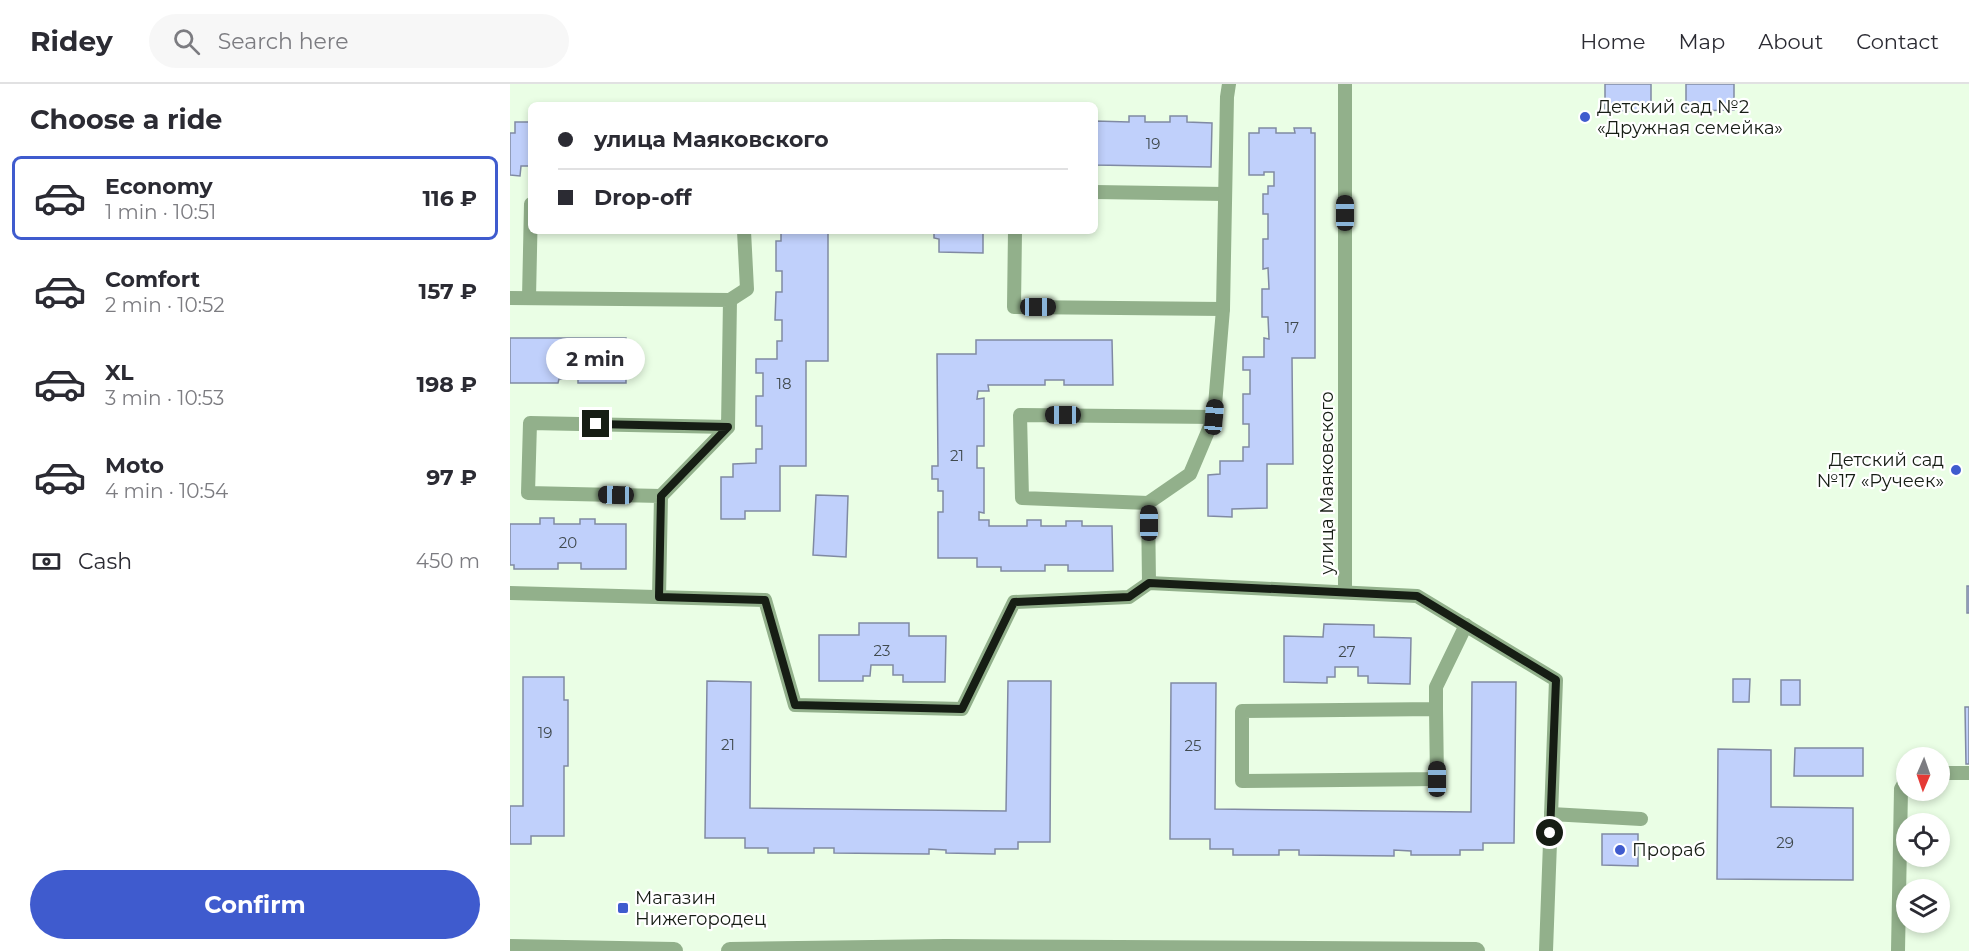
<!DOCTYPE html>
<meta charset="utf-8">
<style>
body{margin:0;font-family:Montserrat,sans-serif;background:#f7f7f7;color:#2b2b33;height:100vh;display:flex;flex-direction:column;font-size:22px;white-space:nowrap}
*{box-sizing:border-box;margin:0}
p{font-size:20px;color:#7c7c81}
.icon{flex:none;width:33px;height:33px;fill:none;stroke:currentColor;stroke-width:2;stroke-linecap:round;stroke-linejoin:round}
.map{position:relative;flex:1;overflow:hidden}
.drawer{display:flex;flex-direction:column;background:#fff;width:510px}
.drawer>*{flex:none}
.guide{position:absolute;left:18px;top:18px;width:570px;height:132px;border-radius:9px;box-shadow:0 3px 9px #0003;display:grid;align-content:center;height:132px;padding:0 30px;background:#fff}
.needle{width:39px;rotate:182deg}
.fabs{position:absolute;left:1386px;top:663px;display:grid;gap:12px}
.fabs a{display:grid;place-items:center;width:54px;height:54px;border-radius:50%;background:#fff;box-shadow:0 3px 9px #0003;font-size:30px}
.end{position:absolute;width:27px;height:27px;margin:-14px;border:8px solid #161d14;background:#fff;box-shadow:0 0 0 3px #fff}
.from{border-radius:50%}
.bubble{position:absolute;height:42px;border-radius:21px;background:#fff;box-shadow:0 3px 9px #0003;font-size:20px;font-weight:700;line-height:42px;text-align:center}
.car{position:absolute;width:18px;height:36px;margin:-18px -9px;border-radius:8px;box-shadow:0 0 4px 2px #0007;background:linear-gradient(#222 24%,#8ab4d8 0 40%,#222 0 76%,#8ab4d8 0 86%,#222 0)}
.guide b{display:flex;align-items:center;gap:21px;height:57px;font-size:22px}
.guide b+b{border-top:2px solid #e1e1e2}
.guide i{width:15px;height:15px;background:#2b2b33}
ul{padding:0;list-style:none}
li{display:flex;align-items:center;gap:18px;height:84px;margin:0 12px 9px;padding:0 18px;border:3px solid transparent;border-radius:9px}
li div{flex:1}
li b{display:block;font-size:22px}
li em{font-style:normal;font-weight:700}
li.current{border-color:#3f5bce}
li>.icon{width:54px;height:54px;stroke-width:1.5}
h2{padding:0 30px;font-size:27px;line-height:72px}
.pay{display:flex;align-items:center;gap:15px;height:66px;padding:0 30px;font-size:22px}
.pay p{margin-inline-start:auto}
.primary-button{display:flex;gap:12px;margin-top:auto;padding:12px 30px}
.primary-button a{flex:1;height:69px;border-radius:36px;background:#3f5bce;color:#fff;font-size:24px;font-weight:700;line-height:69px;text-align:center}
header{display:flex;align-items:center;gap:36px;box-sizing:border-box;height:84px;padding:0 30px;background:#fff;border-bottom:2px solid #e1e1e2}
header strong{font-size:28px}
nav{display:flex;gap:33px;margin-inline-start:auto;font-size:21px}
.search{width:420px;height:54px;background:#f7f7f7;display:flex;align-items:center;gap:15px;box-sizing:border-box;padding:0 21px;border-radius:33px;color:#7c7c81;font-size:22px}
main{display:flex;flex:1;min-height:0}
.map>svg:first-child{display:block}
</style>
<header>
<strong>Ridey</strong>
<div class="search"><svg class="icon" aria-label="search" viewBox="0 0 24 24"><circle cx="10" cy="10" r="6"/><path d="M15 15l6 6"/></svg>Search here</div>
<nav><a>Home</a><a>Map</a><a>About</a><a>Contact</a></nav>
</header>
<main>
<section class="drawer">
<h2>Choose a ride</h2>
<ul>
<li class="current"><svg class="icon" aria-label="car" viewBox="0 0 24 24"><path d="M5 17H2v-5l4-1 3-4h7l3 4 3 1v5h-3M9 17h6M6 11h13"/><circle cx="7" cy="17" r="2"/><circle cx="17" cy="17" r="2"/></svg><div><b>Economy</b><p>1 min · 10:51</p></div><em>116 ₽</em></li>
<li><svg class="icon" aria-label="car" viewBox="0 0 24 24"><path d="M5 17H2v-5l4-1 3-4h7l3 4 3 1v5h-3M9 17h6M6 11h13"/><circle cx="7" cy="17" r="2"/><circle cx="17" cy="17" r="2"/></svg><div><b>Comfort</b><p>2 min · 10:52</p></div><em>157 ₽</em></li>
<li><svg class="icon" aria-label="car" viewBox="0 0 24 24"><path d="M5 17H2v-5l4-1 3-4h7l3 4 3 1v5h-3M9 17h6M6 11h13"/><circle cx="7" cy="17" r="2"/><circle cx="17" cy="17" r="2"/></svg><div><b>XL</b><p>3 min · 10:53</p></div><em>198 ₽</em></li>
<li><svg class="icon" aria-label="car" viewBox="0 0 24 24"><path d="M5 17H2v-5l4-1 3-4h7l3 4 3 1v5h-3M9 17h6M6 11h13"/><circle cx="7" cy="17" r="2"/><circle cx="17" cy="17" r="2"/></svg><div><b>Moto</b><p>4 min · 10:54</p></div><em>97 ₽</em></li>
</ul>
<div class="pay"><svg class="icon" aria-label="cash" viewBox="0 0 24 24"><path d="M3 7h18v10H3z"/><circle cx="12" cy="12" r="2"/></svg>Cash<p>450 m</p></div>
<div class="primary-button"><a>Confirm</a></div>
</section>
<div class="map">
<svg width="1459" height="867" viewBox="0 0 1459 867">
<rect width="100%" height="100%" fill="#eafee5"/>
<g fill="#c0d0fb" stroke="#808aa3" stroke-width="1.5">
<rect x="1095" y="0" width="46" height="27"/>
<polygon points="1176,0 1224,0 1224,26 1176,27"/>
<polygon points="619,32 635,32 635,38 660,38 660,32 677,32 677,38 702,39 701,83 585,81 585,37 619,38"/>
<polygon points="5,38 21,38 21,82 11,82 10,92 0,91 0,49 5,49"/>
<polygon points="749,44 766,44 766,49 785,49 784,44 801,44 801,49 805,49 805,274 782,274 783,380 757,380 757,424 722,425 722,433 698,432 698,391 710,390 710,377 733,377 733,363 739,363 739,340 733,340 733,310 740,310 740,286 733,286 733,273 754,273 754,254 759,255 758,233 752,233 752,205 759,205 758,184 753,185 753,155 758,155 758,130 753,130 753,110 758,110 758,102 764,102 764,88 754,88 754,91 739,91 739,49 749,49"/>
<polygon points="271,147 318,147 318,277 296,277 296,382 270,382 270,427 235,427 235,435 211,435 211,393 223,393 223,380 246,379 246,365 252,365 252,342 246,342 246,312 253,312 253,289 246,289 246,275 267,275 267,257 272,257 272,236 265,236 266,208 272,208 272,187 266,187 266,157 271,157"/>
<polygon points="424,147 473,147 473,169 429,168 429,155 424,154"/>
<polygon points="0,254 116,254 116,299 68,299 68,294 49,295 48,299 0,299"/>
<polygon points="466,256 602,256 603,301 554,301 554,296 535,296 535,301 478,301 479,307 468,307 467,315 474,314 474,362 467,362 467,384 474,384 474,429 469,428 469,436 479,436 479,442 517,442 517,436 531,436 531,442 556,442 556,437 572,437 572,442 602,442 603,487 558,487 558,481 535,481 535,487 491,487 491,483 467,483 467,474 428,474 428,428 433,428 433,407 428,407 428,395 422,395 422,382 428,382 427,270 466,270"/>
<polygon points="306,411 338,412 336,473 303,471"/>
<polygon points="30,434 44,434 44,440 70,440 70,435 85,435 85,440 116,440 116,485 71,485 71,479 48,479 48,485 4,485 4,481 0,481 0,440 30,440"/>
<rect x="1457" y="502" width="2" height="27"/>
<polygon points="349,539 399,539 399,552 436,552 435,598 393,598 393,591 383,591 383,581 361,581 360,592 353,592 353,597 309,597 309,551 349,551"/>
<polygon points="814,540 864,541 864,553 901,554 900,600 858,599 858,592 848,592 848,583 825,583 825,593 817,593 817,599 774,598 774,552 813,553"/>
<polygon points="13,593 54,593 54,616 58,616 58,682 54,682 54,752 21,752 21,760 0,760 0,722 13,722"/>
<polygon points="1223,595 1240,595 1239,618 1223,618"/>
<rect x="1271" y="596" width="19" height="25"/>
<polygon points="197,597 241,598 240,724 496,727 498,597 541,597 540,758 508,758 508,765 485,765 485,770 436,769 436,766 419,765 419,770 324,769 324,764 304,764 304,769 258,769 258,764 235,764 235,754 195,754"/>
<polygon points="962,598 1006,598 1004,759 973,759 973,766 950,766 950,771 901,771 901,767 884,766 884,772 789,771 789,766 769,766 769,771 723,771 723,765 700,765 700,755 660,755 661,599 706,599 705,725 961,728"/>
<polygon points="1455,623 1459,623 1459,680 1456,680"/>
<polygon points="1285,664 1353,664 1353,692 1284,692"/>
<polygon points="1208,665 1261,666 1261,723 1343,724 1343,796 1207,795"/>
<polygon points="1092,750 1128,750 1128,782 1092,781"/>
</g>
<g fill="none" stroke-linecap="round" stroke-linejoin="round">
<g stroke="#92b08b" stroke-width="14">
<polyline points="585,108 715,110"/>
<polyline points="505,147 504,223 713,225"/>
<polyline points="0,214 220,216 218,343 20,339 18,409 151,412 149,513"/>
<polyline points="19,214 21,120"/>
<polyline points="220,216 237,205 234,147"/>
<polyline points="151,412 218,343"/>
<polyline points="638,419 512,414 510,331 704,333"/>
<polyline points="639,499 638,419 680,390 704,333 713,225 717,13 719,0"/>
<polyline points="835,508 835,0"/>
<polyline points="0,509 255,516 285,621 452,625 504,518 619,513 639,499 907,512 1046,596 1036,867"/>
<polyline points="926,625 927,695 732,697 732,627 926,625 926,603 956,541"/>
<polyline points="1430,689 1459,689"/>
<polyline points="1041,730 1131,735"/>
<polyline points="1388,867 1391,705 1396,696"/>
</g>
<g stroke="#92b08b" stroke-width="18">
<polyline points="0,864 164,867"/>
<polyline points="220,867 435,864 966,867"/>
</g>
</g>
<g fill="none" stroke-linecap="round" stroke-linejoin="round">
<polyline stroke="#161d14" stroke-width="8" points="86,340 218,343 151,412 149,513 255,516 285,621 452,625 504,518 619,513 639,499 907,512 1046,596 1040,749"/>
</g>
<g fill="#3f5bce" stroke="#fff" stroke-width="2">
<circle cx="1075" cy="33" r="6"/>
<circle cx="1446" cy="386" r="6"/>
<circle cx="1110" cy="766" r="6"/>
<rect x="107" y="818" width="12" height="12" rx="3"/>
</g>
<g text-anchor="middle" stroke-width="4.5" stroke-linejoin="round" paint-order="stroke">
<g font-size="15" fill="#404a4e">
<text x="643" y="65">19</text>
<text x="782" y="249">17</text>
<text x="274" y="305">18</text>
<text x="447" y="377">21</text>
<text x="58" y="464">20</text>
<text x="372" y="572">23</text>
<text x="837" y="573">27</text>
<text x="35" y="654">19</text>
<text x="218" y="666">21</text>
<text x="683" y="667">25</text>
<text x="1275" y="764">29</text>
</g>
<g font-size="18" fill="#161d14" stroke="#fff" text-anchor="start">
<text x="1087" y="29">Детский сад №2<tspan x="1087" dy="21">«Дружная семейка»</tspan></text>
<text x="1434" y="382" text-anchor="end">Детский сад<tspan x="1434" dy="21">№17 «Ручеек»</tspan></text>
<text x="1122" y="772">Прораб</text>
<text x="125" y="820">Магазин<tspan x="125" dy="21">Нижегородец</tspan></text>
</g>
<g font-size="18" fill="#161d14" stroke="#fff">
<text transform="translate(817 399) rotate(-90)" y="6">улица Маяковского</text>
</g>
</g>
</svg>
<div class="fabs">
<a><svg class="needle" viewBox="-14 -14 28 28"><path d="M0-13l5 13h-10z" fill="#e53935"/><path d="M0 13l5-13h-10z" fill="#7c7c81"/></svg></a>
<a><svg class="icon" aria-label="locate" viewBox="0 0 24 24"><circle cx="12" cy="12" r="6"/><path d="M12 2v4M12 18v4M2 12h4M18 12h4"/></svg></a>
<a><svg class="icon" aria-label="layers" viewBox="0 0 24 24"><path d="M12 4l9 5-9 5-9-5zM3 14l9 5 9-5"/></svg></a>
</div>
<i class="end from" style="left:1040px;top:749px"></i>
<i class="end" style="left:86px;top:340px"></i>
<div class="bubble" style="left:36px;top:254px;width:99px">2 min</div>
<i class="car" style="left:835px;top:129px;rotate:0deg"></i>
<i class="car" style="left:528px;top:223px;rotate:90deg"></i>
<i class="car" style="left:553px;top:331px;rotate:270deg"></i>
<i class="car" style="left:704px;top:333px;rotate:5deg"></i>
<i class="car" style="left:106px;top:411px;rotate:271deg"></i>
<i class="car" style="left:639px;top:439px;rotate:0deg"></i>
<i class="car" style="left:927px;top:695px;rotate:0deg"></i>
<div class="guide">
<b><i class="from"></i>улица Маяковского</b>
<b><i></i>Drop-off</b>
</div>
</div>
</main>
